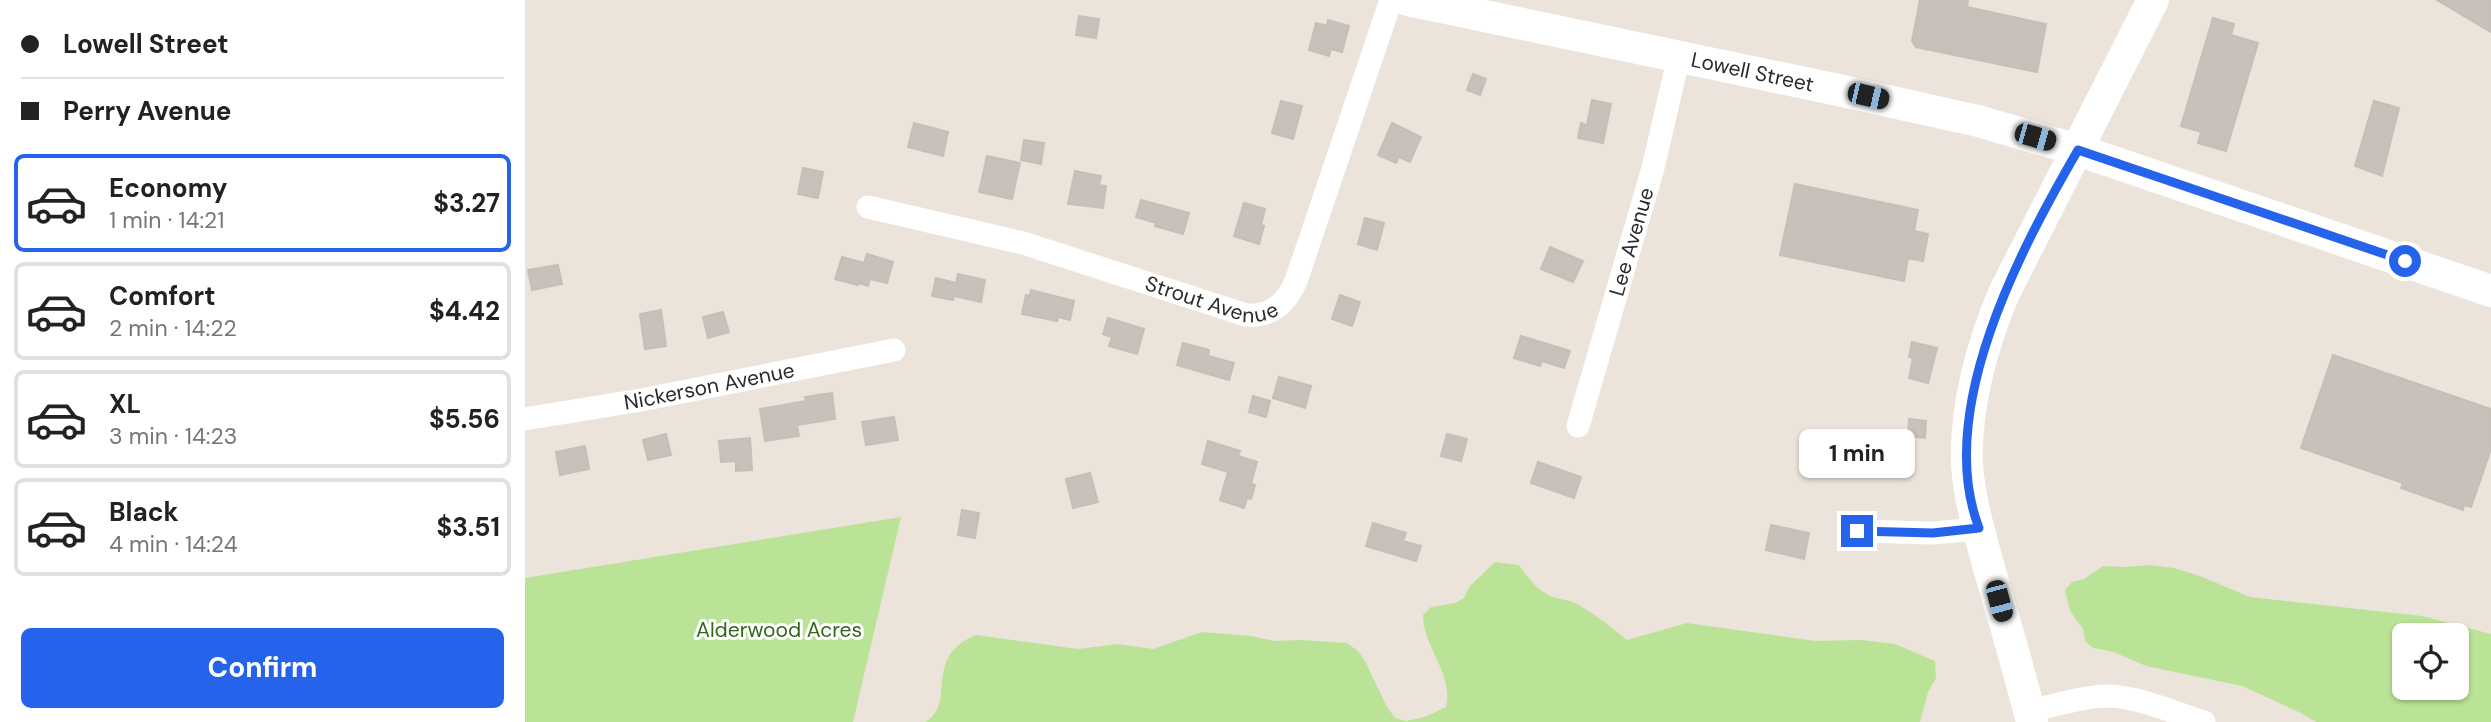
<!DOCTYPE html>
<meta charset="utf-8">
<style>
body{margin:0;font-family:"DM Sans",sans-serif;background:#f6f6f6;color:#222;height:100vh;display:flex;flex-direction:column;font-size:26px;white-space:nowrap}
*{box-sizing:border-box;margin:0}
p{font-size:23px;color:#767676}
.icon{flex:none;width:38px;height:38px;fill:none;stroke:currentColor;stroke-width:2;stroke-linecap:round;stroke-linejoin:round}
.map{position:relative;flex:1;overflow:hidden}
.side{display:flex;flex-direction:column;background:#fff;width:525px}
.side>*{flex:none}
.hud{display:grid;align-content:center;height:154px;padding:0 21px;background:#fff}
.controls{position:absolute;left:1867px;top:623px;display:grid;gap:14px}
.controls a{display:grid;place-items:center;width:77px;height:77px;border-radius:10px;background:#fff;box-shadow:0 2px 5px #0004;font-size:35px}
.end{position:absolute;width:32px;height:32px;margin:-16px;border:9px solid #2563eb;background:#fff;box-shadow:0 0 0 4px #fff}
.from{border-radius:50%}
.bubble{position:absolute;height:49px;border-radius:10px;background:#fff;box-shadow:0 2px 5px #0004;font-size:23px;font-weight:700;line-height:49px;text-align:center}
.car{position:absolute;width:21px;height:42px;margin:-21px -10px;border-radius:9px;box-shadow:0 0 5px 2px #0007;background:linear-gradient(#222 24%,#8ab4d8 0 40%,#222 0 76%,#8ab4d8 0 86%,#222 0)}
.hud b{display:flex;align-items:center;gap:24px;height:66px;font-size:26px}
.hud b+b{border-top:2px solid #e0e0e0}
.hud i{width:18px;height:18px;background:#222}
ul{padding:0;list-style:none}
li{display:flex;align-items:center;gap:21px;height:98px;margin:0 14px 10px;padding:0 7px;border:4px solid #e0e0e0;border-radius:10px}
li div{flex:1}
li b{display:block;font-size:26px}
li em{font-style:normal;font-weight:700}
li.current{border-color:#2563eb}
li>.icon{width:63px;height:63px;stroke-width:1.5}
.cta{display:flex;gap:14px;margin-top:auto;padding:14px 21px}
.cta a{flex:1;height:80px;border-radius:10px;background:#2563eb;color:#fff;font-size:28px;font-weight:700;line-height:80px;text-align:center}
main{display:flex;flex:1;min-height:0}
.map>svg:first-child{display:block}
</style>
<main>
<section class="side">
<div class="hud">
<b><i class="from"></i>Lowell Street</b>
<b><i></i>Perry Avenue</b>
</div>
<ul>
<li class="current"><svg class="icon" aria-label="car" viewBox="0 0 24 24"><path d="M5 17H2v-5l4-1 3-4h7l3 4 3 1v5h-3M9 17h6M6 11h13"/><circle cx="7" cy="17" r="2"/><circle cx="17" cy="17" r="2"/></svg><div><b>Economy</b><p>1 min · 14:21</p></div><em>$3.27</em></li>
<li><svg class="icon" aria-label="car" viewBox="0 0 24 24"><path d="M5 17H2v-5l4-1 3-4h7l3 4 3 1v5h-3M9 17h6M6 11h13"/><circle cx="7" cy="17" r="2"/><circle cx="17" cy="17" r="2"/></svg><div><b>Comfort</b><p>2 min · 14:22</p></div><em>$4.42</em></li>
<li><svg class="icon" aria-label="car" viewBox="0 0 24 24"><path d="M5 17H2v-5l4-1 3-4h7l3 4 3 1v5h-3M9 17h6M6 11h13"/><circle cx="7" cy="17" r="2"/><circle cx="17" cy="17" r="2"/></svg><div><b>XL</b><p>3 min · 14:23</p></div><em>$5.56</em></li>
<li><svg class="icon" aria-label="car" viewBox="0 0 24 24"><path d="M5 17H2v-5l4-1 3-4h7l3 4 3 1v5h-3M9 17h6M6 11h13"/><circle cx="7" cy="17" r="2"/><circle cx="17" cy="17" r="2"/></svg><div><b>Black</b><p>4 min · 14:24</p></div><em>$3.51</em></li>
</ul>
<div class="cta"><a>Confirm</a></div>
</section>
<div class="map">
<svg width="1966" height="722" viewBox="0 0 1966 722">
<rect width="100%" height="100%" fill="#ece3db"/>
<g fill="#bbe397" fill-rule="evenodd">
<polygon points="376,517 328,722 0,722 0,578"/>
<path d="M970,562l24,3c10,14 20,28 37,33 8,2 14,2 21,6 16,9 36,24 50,36l60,-17 128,18 46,-1 34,4 40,17 1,17 -8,14 -8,30h-995c33,-17 -4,-65 51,-87l102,14 40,-5 35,5 49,-17 49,4 23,5 26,-1 47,3 11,8 7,10 22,46 8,11 11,3 19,-4 21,-10c8,-33 -23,-60 -23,-92l8,-8 24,-4 9,-5 5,-11z"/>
<path d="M1624,565l25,3 26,8 50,21 172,19 69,18v88h-175l-15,-9 -59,-27 -96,-20 -32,-14 -21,-4 -8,-7 -2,-12 -13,-18 -5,-21 7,-8 12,-3 19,-13 23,1zM1880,635h52v53h-52z"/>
</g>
<g fill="#c7c0bb" stroke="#c7beb5" stroke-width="2">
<polygon points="1395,0 1443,0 1442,7 1521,24 1512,72 1391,47 1387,41"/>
<polygon points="1912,0 1966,0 1966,32"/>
<polygon points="554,16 574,19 571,38 551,35"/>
<polygon points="1688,18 1709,24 1706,35 1733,43 1701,151 1673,143 1676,132 1656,126"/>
<polygon points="803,20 824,26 817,52 806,49 804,56 784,50 791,23 802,26"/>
<polygon points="948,74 961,79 955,95 942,90"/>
<polygon points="1067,100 1086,104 1078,143 1053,138 1056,123 1062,125"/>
<polygon points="756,101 777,106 768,139 747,133"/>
<polygon points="1849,101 1874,108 1857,176 1830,166"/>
<polygon points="389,123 423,132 418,156 383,147"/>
<polygon points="867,123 896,137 885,162 874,157 871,163 853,155"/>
<polygon points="499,140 519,143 516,164 496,160"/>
<polygon points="462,156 495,163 487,199 454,192"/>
<polygon points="278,168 298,172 293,198 273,194"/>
<polygon points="550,171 576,176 574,185 581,186 578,208 543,204"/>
<polygon points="1270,184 1393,210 1389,231 1403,234 1398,261 1383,258 1379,281 1255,255"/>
<polygon points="616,200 664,213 658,234 630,226 631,223 611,217"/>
<polygon points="719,203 740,209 736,225 739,226 734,244 709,236"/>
<polygon points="840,218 859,223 852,250 833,244"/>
<polygon points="1025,247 1058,261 1048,282 1016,269"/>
<polygon points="342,254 368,262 362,283 345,279 343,286 334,283 333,285 310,279 317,257 339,263"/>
<polygon points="33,265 37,284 7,290 3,270"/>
<polygon points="433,274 460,280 456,302 429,296 428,300 407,296 411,278 431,283"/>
<polygon points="506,290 549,301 545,320 533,317 532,321 497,314 501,295 505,296"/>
<polygon points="815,295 835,302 827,326 807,319"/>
<polygon points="136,310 141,346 120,349 115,314"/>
<polygon points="198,312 204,332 183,338 178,317"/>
<polygon points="583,318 619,329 612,354 584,346 587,337 578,334"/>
<polygon points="996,336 1045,351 1039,368 1017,361 1015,366 989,358"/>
<polygon points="1387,342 1412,348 1403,383 1384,378 1388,358 1384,357"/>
<polygon points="658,343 684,350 683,356 709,363 704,380 652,365"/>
<polygon points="1808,355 1966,409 1966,449 1946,507 1939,505 1938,510 1876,488 1878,483 1776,448"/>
<polygon points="754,377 786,386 780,408 748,398"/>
<polygon points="307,393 310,419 272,425 274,436 240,441 235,409 281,401 280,397"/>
<polygon points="728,396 745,401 741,417 724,412"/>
<polygon points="369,417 373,440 341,445 337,422"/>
<polygon points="1384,419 1401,421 1400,438 1383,436"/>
<polygon points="141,434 146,455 123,460 118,440"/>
<polygon points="922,434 942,439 936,461 916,456"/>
<polygon points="225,438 227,470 211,471 211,461 196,462 194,441"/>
<polygon points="683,441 715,451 713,456 732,462 726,484 730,485 726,499 722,498 719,508 695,500 703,472 677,464"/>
<polygon points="60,446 64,469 35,475 31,452"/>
<polygon points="1013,462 1056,477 1049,498 1006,483"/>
<polygon points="565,473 573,502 548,508 541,479"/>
<polygon points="437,510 454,513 450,538 433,535"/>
<polygon points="848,523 881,533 878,541 896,546 891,561 841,546"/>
<polygon points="1246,525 1284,533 1279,559 1241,550"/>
</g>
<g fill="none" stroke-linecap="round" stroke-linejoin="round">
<g stroke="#fff" stroke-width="23">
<path id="s1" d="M343,207l155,36 223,72c25,2 40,-11 50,-34l95,-281"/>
<path id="s2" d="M0,419l116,-19 253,-50"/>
<path id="s3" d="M1053,426l75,-258 26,-112"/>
<polyline points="1332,531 1408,533 1454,529"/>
<path d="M1504,711c24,-5 51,-14 75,-15 34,0 68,16 100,26"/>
</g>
<g stroke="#fff" stroke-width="32">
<path id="s4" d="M883,0l435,91 135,30 100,29 413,141"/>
<path d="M1507,722c-13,-52 -28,-103 -43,-154 -9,-34 -20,-69 -22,-104 -2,-57 15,-119 37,-171l149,-293"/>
</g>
</g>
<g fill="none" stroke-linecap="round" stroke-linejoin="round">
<path stroke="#2563eb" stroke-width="9" d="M1332,531l76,2 46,-5c-45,-117 41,-278 99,-378l327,111"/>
</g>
<g text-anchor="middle" stroke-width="6" stroke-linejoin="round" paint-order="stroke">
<g font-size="21" fill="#2a2a2a" stroke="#fff">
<text dy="7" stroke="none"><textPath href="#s4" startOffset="352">Lowell Street</textPath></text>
<text dy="7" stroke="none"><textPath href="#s3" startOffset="192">Lee Avenue</textPath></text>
<text dy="7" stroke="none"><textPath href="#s1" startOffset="357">Strout Avenue</textPath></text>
<text dy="7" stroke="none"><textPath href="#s2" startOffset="187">Nickerson Avenue</textPath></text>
</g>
<g font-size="21" fill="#346719" stroke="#fff">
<text x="254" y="637">Alderwood Acres</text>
</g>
</g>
</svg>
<div class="controls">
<a><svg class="icon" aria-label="locate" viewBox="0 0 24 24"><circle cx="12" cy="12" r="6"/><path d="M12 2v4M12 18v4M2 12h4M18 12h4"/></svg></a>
</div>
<i class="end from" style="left:1880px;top:261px"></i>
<i class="end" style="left:1332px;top:531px"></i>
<div class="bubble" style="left:1274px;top:429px;width:116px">1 min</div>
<i class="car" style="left:1343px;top:96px;rotate:103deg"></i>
<i class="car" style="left:1510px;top:137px;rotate:106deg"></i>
<i class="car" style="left:1474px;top:601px;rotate:165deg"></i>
</div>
</main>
